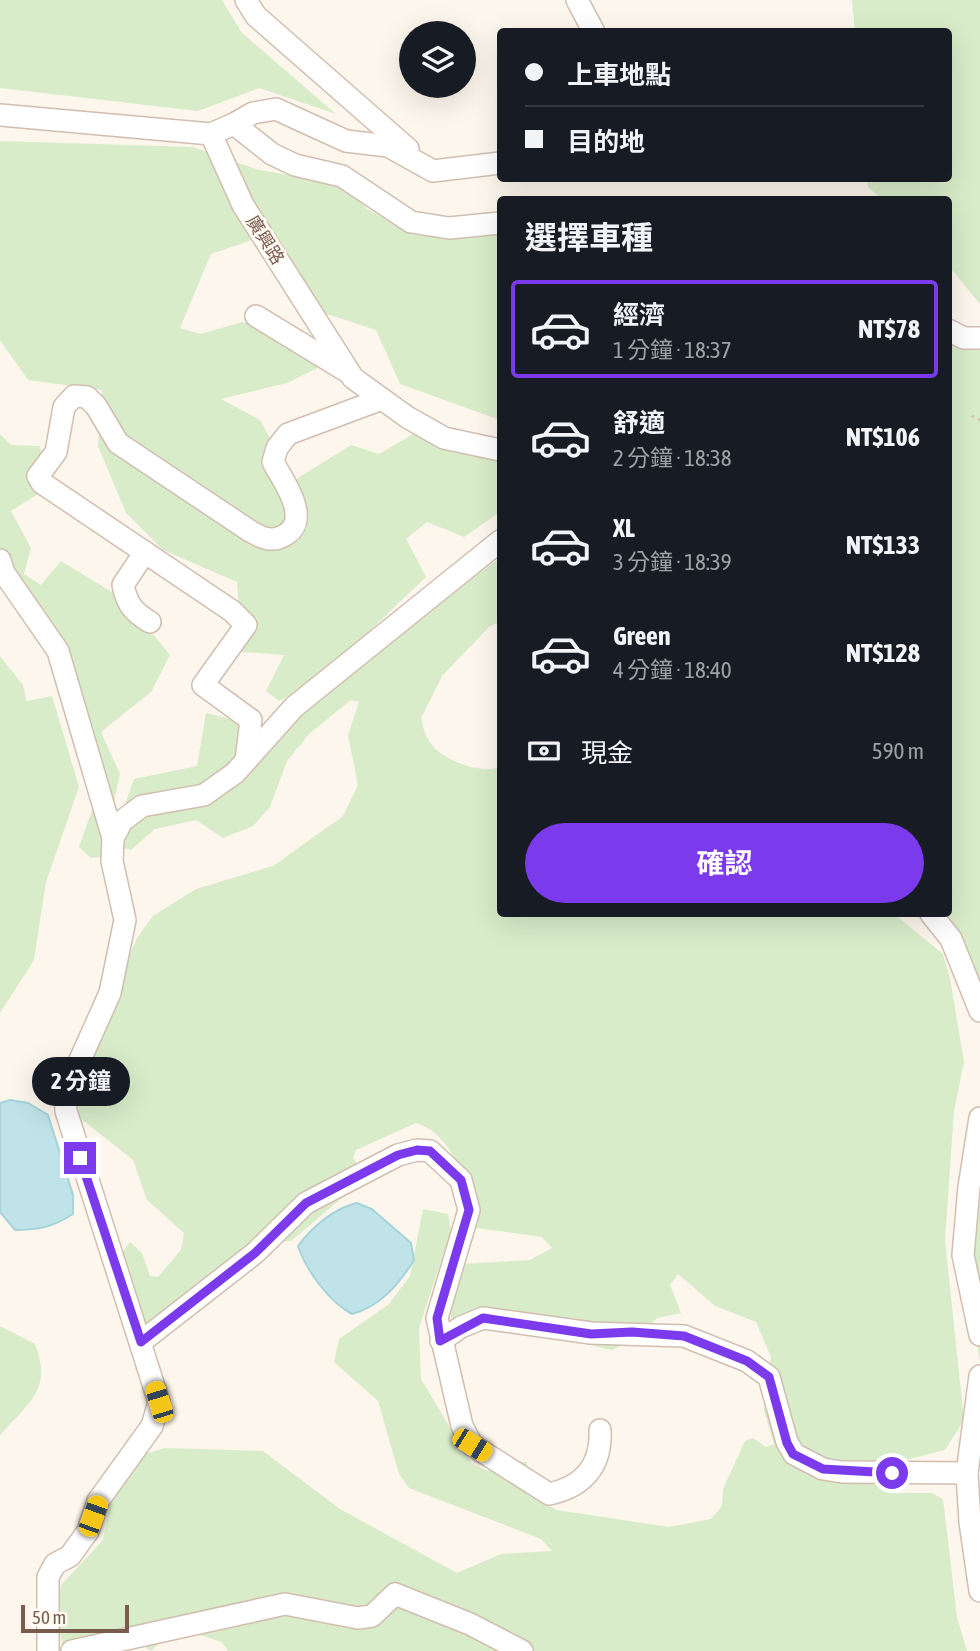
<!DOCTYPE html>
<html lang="zh-TW">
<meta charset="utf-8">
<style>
body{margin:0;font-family:"Asap Condensed","Noto Sans TC",sans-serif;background:#242831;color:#f1f3f6;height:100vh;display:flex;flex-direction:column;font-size:26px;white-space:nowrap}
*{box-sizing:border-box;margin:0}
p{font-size:23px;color:#9ea1a6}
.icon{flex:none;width:38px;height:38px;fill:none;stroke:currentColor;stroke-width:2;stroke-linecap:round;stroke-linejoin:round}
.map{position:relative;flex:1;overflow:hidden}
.details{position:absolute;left:497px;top:196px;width:455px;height:721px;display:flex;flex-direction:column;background:#171b24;border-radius:7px;box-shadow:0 7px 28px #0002}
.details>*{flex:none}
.guide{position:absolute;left:497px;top:28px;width:455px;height:154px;border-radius:7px;box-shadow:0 7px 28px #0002;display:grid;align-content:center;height:154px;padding:0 28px;background:#171b24}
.fabs{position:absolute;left:399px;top:21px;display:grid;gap:14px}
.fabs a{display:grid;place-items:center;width:77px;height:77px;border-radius:50%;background:#171b24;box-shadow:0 7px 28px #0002;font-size:35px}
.scale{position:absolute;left:21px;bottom:18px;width:108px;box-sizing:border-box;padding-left:7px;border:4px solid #7a5c4d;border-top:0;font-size:19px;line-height:24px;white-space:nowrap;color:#7a5c4d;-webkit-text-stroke:5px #fffaf3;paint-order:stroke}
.end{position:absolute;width:32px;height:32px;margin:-16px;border:9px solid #7c3aed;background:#fff;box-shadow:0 0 0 4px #fff}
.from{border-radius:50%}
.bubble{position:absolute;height:49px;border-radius:24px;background:#171b24;box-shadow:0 7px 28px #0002;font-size:23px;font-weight:700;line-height:49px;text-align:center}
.car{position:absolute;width:21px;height:42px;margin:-21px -10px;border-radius:9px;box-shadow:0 0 5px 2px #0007;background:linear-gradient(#f5c518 24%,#345 0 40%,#f5c518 0 76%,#345 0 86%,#f5c518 0)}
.guide b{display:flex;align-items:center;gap:24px;height:66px;font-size:26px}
.guide b+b{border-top:2px solid #363941}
.guide i{width:18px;height:18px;background:#f1f3f6}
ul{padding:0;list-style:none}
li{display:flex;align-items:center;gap:21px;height:98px;margin:0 14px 10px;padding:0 14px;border:4px solid transparent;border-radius:7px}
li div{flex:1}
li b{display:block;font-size:26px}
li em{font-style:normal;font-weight:700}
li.current{border-color:#7c3aed}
li>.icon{width:63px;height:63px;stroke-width:1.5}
h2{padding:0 28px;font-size:32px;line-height:84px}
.pay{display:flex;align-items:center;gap:18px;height:77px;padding:0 28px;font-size:26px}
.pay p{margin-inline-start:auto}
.button{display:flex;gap:14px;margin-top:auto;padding:14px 28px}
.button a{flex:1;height:80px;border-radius:42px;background:#7c3aed;color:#fff;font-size:28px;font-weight:700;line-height:80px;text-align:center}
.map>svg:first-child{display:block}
</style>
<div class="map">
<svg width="980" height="1651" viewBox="0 0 980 1651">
<rect width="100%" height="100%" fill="#fdf6ec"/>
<g fill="#d8ecc9">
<polygon points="0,0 222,0 242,33 336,114 259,88 198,111 0,88"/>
<polygon points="852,0 980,0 980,304 949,266 948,200 882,199 868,187 867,179 948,178 948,32 855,31"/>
<polygon points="0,141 193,147 259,170 343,184 367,209 413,235 500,232 500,420 400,384 376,330 308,308 270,234 211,254 180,328 201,334 242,322 305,335 334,360 287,383 221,399 260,420 293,481 351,445 379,454 423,428 500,448 500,512 464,537 427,522 406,539 426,577 313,685 279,701 266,691 284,655 242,652 237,582 163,550 126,513 98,446 102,390 28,380 0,340"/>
<polygon points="949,332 980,342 980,986 929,914 948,914"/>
<polygon points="0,434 11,445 40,446 48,488 11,511 31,548 24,574 41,585 61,561 125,600 170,655 151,692 101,732 120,774 102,857 91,858 79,847 95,802 65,682 0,585"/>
<path d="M500,558v64l-10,4 -48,50 -21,42c2,7 3,15 7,21 9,20 53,36 72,28v147h394l49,40 7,24 14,84 -10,49 -9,129 19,180 -19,30 -43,11 -11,21 4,11h37l11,6 14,118 10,34h-739l-6,-9 -54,-17 -6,16 -11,10 -21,-13 -7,2 2,11h-62l-6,-40 4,-26 42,-45 8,-42 30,-43 24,-7 98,3 77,58 117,64 44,-19 51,-3 -11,-12 -132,-51 -10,-14 -21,-73 -44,-39 5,-23 50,-35 21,-28 13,-67 25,5 3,17 -32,97 2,51 51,85 16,7 13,-10 26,1v33l30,15 112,17 42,-8 11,-13 1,-17 22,-48 8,-3 13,9 8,-3 -10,-33 7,-54 -15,-35 -41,-16 -37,-32 -8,11 11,28 -24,5 -23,23 -23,9 -112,-27 -47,-1 -5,-25 12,-33 71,-4 22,-12 -10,-11 -65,-9c-12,-37 -18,-91 -61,-105l-60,27 -3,8 14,19 -76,64h-32l-114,92 -32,-40 -3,-24 20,-27 12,11 8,23 8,1 23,-27 3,-17 -37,-33 -14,-40 -53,-42 -3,-17 20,-74 40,-89 16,-22 43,-27 77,-23 70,-50 15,-31 -10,-50 11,-33 -8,-2 -42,34 -22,27 -17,46 -17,19 -30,12 -27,-18 -41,9 -24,21 -9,-3 -6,-18 18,-50 63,-13 9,-53 62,15z"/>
<polygon points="0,656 23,685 27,701 52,696 79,787 46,882 34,960 0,1013"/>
<polygon points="980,1161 980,1363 963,1247"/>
<path d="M0,1326l35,18c18,47 -6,57 -35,92z"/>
</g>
<g fill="#bfe3e8" stroke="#a5d3da" stroke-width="2">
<path d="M10,1100l18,3 20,12 25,80v19c-20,13 -35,16 -58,16l-15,-18v-109z"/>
<path d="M357,1203l15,6 39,34 3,17c-15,24 -34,47 -62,54 -23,-12 -46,-44 -54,-68 14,-19 36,-38 59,-43z"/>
</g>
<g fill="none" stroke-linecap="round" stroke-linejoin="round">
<defs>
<g id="minor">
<polyline points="246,0 256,16 408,149"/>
<polyline points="577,0 594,32"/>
<polyline points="0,115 211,134 234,124 272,154 295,165 342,176 411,222 449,228 500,223"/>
<polyline points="234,124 253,113 276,109 346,141 388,146 433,171 500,163"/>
<polyline points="211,134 243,205 353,378 407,417 444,438 500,450"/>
<polyline points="256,316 348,372"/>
<polyline points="948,330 964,338 980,338"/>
<path d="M145,552l-22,33c4,19 10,27 27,37"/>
<polyline points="0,560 4,573 58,651 113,838"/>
<path d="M246,761l5,-41 -48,-35 43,-60 -14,-14 -190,-128 -4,-7 18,-24 8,-45 10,-11 13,1 9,9 22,37 132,88c12,7 22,12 35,4 27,-16 -2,-54 -12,-73l4,-14 11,-14 94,-35"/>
<polyline points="931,914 951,939 980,1011"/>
<polyline points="980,1118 969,1187 963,1255 980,1335"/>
<polyline points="441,1341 461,1327 483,1318 591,1333 684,1336 747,1361 769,1377 787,1442 794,1454 823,1469 842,1472 967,1473"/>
<path d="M141,1342l114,-89 51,-50 92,-48 19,-5 13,1 31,29 8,30 -32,108 25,108 10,19 77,49c34,-7 53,-28 51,-64"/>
<polyline points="980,1376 967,1473 970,1522 980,1591"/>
<polyline points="48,1651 48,1577 55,1564 70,1556 88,1531 98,1501 152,1426 159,1402 66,1111 65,1095 71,1080 110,993 125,920 112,861 113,838 122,821 142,806 204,795 235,773 294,707 500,541"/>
<polyline points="72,1651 285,1604 358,1618 372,1616 395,1594 470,1624 522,1651"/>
</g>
</defs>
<use href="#minor" stroke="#d1beb0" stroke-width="24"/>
<polyline stroke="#d9b8a5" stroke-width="2.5" stroke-dasharray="2 5" stroke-linecap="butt" points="972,416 980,420"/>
<use href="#minor" stroke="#fff" stroke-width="21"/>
</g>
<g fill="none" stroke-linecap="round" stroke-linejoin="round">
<polyline stroke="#7c3aed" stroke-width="9" points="80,1158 141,1342 255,1253 306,1203 398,1155 417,1150 430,1151 461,1180 469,1210 437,1318 440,1341 483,1318 591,1334 632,1332 684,1336 747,1361 769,1377 787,1443 793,1454 823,1469 892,1473"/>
</g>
<g text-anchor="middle" stroke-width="6" stroke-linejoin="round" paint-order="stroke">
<g font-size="18" fill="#7a5c4d" stroke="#fffaf3">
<text transform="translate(265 240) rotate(58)" y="6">廣興路</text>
</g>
</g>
</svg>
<div class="fabs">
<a><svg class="icon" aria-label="layers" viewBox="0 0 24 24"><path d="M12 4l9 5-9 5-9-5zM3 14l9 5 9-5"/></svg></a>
</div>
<div class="scale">50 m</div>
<i class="end from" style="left:892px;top:1473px"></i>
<i class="end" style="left:80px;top:1158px"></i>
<div class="bubble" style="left:32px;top:1057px;width:98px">2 分鐘</div>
<i class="car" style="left:159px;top:1402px;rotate:343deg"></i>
<i class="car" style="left:472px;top:1445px;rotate:122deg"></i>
<i class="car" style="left:93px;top:1516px;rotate:20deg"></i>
<div class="guide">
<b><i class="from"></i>上車地點</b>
<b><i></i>目的地</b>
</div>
<section class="details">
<h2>選擇車種</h2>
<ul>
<li class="current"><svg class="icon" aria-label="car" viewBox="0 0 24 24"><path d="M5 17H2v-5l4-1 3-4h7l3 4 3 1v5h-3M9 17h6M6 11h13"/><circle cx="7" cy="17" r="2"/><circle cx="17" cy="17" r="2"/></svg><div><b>經濟</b><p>1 分鐘 · 18:37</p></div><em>NT$78</em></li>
<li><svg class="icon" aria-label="car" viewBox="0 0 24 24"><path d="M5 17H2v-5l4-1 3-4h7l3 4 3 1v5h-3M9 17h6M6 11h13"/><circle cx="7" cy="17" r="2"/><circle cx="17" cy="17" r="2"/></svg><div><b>舒適</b><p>2 分鐘 · 18:38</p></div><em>NT$106</em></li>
<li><svg class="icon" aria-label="car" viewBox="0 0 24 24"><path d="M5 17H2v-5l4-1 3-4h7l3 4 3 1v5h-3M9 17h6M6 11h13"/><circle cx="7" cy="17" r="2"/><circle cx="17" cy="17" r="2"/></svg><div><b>XL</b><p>3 分鐘 · 18:39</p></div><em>NT$133</em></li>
<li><svg class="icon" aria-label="car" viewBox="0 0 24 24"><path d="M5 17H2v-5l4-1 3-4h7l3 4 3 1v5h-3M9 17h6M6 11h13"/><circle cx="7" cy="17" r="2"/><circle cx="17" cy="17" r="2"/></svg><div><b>Green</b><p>4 分鐘 · 18:40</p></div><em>NT$128</em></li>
</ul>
<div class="pay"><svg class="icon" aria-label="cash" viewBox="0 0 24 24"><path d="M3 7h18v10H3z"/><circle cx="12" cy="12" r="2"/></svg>現金<p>590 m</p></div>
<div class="button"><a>確認</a></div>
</section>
</div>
